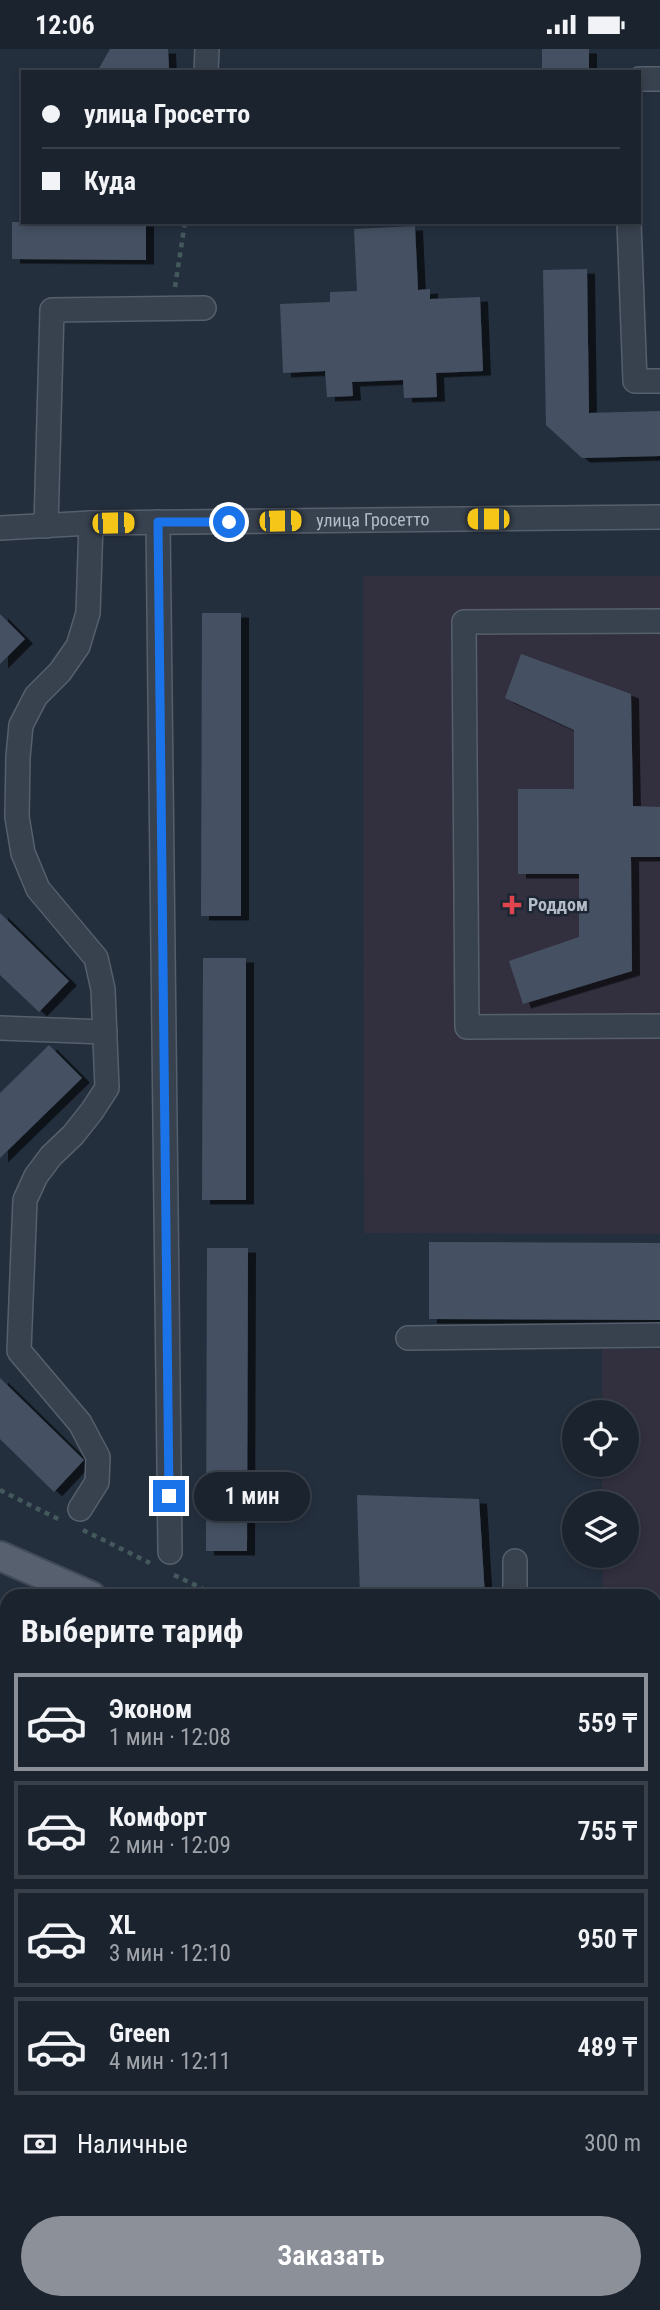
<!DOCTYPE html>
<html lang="ru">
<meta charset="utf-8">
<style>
body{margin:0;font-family:"Roboto Condensed",sans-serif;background:#242b36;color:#f1f3f6;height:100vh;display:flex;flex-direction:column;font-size:26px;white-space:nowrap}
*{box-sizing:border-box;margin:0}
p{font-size:23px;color:#a0a4aa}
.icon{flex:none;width:38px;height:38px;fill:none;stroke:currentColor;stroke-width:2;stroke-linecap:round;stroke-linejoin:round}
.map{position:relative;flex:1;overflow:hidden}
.details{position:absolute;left:0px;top:1540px;width:662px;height:721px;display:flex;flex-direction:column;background:#1b232e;border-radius:21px 21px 0 0;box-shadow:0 4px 10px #0003,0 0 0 2px #39404a}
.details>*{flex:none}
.hud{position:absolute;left:21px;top:21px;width:620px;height:154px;border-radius:0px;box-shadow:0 4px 10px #0003,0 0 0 2px #39404a;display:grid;align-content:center;height:154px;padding:0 21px;background:#1b232e}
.fabs{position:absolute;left:562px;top:1351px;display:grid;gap:14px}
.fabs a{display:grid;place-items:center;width:77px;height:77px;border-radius:50%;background:#1b232e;box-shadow:0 4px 10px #0003,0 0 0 2px #39404a;font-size:35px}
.end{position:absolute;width:32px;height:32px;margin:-16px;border:9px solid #1a73e8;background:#fff;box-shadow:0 0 0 4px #fff}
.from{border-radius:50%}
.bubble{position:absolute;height:49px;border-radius:24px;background:#1b232e;box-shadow:0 4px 10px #0003,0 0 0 2px #39404a;font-size:23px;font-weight:600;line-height:49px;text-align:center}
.car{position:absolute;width:21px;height:42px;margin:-21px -10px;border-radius:9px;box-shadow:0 0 5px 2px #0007;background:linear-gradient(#f5c518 24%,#345 0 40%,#f5c518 0 76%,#345 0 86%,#f5c518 0)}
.hud b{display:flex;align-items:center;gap:24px;height:66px;font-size:26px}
.hud b+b{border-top:2px solid #39404a}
.hud i{width:18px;height:18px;background:#f1f3f6}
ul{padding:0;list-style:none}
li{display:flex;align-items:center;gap:21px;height:98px;margin:0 14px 10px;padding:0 7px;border:4px solid #39404a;border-radius:0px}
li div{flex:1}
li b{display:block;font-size:26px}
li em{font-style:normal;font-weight:600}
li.current{border-color:#8c9099}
li>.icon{width:63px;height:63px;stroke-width:1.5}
h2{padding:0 21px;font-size:32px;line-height:84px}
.pay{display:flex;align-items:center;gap:18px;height:77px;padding:0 21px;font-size:26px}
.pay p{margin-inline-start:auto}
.cta{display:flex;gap:14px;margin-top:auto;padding:14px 21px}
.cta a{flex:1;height:80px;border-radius:42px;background:#8c9099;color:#fff;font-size:28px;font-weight:600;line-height:80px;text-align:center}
.status{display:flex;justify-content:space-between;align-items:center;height:49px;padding:0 35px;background:#1b232e;direction:ltr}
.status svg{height:19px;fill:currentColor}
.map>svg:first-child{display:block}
</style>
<div class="status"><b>12:06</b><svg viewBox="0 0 49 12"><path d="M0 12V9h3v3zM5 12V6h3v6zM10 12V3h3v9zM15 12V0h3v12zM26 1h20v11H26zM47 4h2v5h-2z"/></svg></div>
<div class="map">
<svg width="660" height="2261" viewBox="0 0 660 2261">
<defs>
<filter id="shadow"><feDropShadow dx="8" dy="4.5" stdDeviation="0" flood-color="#0009"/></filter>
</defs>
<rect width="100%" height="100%" fill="#242f3e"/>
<g fill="#32303f">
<polygon points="363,527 660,527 660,1185 364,1184"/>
<polygon points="602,1300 660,1300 660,1740 654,1737 654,1547 603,1547 602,1507 626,1507 626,1454 602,1454 602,1416 626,1416 626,1363 602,1363"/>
</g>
<g fill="#455162" filter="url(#shadow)">
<polygon points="110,0 168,0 169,19 98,21"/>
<rect x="542" y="0" width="47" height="23"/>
<polygon points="12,173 146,173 146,211 12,210"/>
<polygon points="415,177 418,241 430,240 430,250 480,248 483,322 436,324 437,348 404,349 403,331 352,333 353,347 327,348 325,322 283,324 280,255 330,253 330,243 357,242 354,180"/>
<polygon points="587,220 589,364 660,362 660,407 582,409 546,376 543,221"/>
<polygon points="202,564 241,564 241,867 201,867"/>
<polygon points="0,565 25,590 0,615"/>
<polygon points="521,605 631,645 633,757 660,758 660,808 631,808 632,922 523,955 509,912 579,888 579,825 518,825 518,740 574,740 574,681 505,649"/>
<polygon points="0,864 69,932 39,963 0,926"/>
<polygon points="203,909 246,909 246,1151 202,1151"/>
<polygon points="49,996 82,1029 0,1109 0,1044"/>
<polygon points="429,1193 660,1194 660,1271 429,1270"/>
<polygon points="207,1199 248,1199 247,1502 206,1502"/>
<polygon points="0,1329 84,1411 54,1443 0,1390"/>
<polygon points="357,1446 479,1450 485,1547 360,1547"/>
</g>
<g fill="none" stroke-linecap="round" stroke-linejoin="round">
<defs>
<g id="minor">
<polyline points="206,23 207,0"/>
<polyline points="639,30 660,30"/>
<polyline points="629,173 635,332 660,332"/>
<polyline points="158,473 170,1503"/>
<polyline points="46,477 52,261 204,259"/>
<path id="s1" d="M0,479l91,-5 569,-6"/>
<polyline points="660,572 464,573 467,978 660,977"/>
<polyline points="0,979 105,983"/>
<polyline points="408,1289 660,1286"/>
<polyline points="80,1460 97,1433 98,1408 80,1374 19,1302 25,1151 36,1127 51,1107 73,1086 92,1062 107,1039 103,940 96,909 38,840 23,804 17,768 18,708 21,676 36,647 60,623 78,597 88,564 91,474"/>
<polyline points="515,1547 515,1512"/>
<polyline points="654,1578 660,1576"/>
<polyline points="654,1691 660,1696"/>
<polyline points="0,1727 7,1724"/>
<polyline points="0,1912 7,1912"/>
<polyline points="0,2029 7,2028"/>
<polyline points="0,2087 7,2086"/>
<polyline points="451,2254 451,2261"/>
</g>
<g id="major">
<polyline points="0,1507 91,1547"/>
<polyline points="654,1811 660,1813"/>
</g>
</defs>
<use href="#minor" stroke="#565f6c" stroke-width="26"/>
<use href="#major" stroke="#414a57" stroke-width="32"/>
<g stroke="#44595c" stroke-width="4.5" stroke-dasharray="5 5" stroke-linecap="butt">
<polyline points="175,238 185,173"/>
<polyline points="0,1441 62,1472"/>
<polyline points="83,1481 150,1514"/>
<polyline points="174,1526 218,1547"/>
<polyline points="654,1747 660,1750"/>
</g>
<use href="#minor" stroke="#38414e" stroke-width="23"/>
<use href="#major" stroke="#56606e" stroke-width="28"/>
</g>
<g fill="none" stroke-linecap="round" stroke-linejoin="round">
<polyline stroke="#1a73e8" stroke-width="9" points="169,1447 158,473 229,473"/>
</g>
<path fill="#e0444e" stroke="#1d2633" stroke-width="2.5" d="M508.5 845.5h7v7h7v7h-7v7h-7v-7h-7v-7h7z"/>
<g text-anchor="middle" stroke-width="5" stroke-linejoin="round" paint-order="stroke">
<g font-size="18" fill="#b4bcc9" stroke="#1d2633">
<text dy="6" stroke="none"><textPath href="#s1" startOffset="373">улица Гросетто</textPath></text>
</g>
<g font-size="18" font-weight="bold" fill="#b4bcc9" stroke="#1d2633" text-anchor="start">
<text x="528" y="862">Роддом</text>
</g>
</g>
</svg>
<div class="fabs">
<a><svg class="icon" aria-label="locate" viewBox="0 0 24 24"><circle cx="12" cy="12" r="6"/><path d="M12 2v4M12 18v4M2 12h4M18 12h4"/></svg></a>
<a><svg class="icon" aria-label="layers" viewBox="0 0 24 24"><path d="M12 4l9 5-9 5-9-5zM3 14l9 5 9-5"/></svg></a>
</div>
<i class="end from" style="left:229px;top:473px"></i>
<i class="end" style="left:169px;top:1447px"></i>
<div class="bubble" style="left:194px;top:1423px;width:116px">1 мин</div>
<i class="car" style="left:488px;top:470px;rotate:270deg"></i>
<i class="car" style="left:280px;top:472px;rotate:89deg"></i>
<i class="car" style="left:113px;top:474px;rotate:89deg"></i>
<div class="hud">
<b><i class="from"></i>улица Гросетто</b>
<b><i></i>Куда</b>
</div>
<section class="details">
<h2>Выберите тариф</h2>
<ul>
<li class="current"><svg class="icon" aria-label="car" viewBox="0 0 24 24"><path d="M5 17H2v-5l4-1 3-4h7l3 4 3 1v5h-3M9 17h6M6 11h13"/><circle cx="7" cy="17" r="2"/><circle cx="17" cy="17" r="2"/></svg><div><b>Эконом</b><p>1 мин · 12:08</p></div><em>559 ₸</em></li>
<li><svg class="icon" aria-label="car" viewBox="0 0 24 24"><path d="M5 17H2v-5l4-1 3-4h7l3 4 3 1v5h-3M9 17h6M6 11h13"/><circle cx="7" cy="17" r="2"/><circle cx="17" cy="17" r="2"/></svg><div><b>Комфорт</b><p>2 мин · 12:09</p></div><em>755 ₸</em></li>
<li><svg class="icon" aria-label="car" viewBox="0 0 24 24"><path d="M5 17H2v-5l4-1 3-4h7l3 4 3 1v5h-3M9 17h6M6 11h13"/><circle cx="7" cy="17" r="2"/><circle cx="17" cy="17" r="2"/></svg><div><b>XL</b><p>3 мин · 12:10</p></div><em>950 ₸</em></li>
<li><svg class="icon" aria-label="car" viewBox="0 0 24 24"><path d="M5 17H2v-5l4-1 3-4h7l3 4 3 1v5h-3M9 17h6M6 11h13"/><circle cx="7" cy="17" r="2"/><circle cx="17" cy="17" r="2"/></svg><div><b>Green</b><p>4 мин · 12:11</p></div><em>489 ₸</em></li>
</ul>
<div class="pay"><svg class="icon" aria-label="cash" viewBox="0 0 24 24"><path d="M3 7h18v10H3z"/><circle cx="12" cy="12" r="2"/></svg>Наличные<p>300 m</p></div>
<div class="cta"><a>Заказать</a></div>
</section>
</div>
